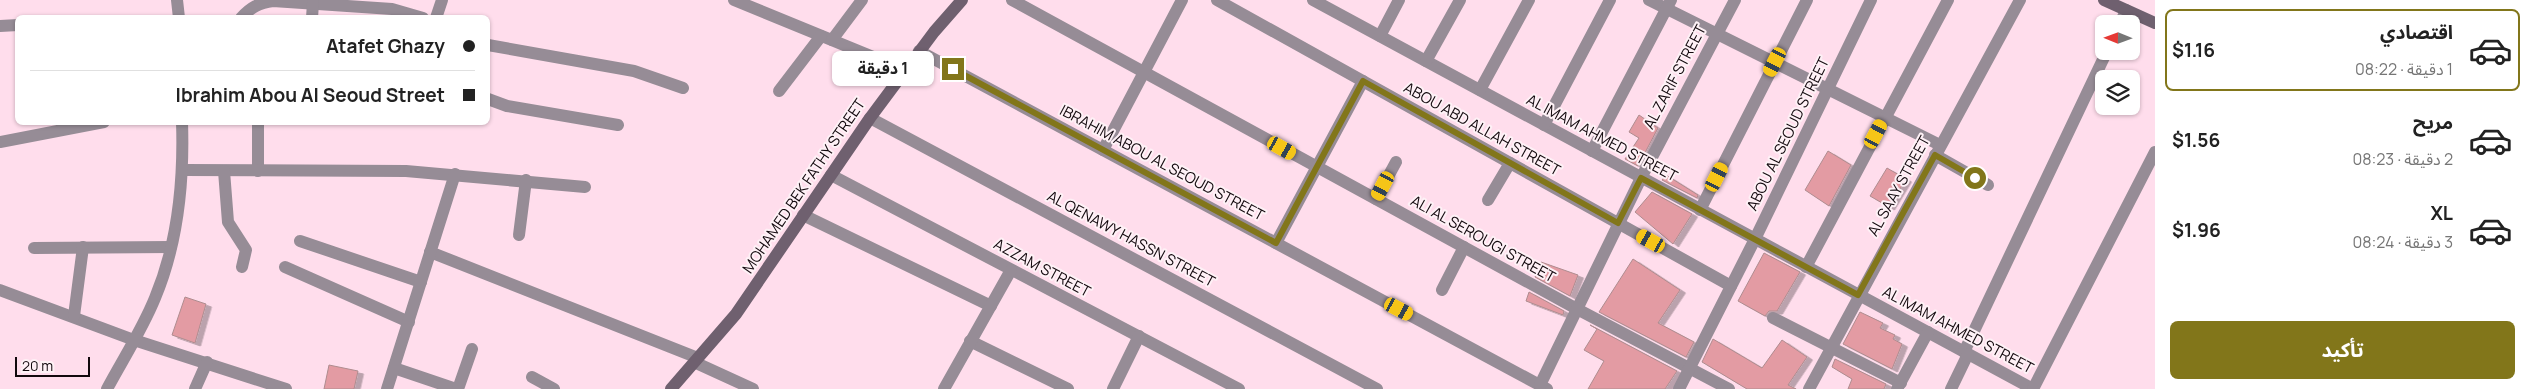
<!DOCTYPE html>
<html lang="ar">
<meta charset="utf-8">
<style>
body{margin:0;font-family:Manrope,"Noto Sans Arabic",sans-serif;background:#f6f6f6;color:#222;direction:rtl;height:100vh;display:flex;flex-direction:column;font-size:19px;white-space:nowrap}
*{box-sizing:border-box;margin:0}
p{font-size:16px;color:#767676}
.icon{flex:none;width:28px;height:28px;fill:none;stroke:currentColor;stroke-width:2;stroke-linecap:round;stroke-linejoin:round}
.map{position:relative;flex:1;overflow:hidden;direction:ltr}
.details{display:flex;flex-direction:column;background:#fff;width:375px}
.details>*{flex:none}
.hud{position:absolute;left:15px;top:15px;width:475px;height:110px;border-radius:8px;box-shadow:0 1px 4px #0004;direction:rtl;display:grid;align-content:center;height:110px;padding:0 15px;background:#fff}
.needle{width:32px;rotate:271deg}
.tools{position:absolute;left:2095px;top:15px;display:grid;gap:10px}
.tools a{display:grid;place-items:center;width:45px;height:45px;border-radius:8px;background:#fff;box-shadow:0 1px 4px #0004;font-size:25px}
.scale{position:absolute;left:15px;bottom:12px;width:75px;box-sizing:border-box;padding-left:5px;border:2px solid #12080d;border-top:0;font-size:14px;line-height:18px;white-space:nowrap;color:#12080d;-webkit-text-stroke:4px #fef1f6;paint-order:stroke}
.end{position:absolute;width:22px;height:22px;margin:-11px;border:6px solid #82761a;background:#fff;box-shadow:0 0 0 2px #fff}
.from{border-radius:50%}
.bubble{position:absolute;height:35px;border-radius:8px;background:#fff;box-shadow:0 1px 4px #0004;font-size:16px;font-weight:700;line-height:35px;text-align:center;direction:rtl}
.car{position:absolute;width:15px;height:30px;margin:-15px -8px;border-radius:6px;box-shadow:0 0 4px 1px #0007;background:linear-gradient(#f5c518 24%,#345 0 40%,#f5c518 0 76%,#345 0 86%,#f5c518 0)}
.hud b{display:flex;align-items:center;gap:18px;height:48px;font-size:19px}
.hud b+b{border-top:1px solid #e0e0e0}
.hud i{width:12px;height:12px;background:#222}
ul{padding:9px 0 0;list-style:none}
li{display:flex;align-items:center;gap:15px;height:82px;margin:0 10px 8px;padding:0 5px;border:2px solid transparent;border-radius:8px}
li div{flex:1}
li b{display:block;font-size:19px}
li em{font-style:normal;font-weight:700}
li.current{border-color:#82761a}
li>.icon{width:45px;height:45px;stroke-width:1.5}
.cta{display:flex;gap:10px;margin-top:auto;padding:10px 15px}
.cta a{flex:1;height:58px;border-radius:8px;background:#82761a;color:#fff;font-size:20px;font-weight:700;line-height:58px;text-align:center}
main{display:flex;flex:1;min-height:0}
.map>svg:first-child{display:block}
</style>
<main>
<section class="details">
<ul>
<li class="current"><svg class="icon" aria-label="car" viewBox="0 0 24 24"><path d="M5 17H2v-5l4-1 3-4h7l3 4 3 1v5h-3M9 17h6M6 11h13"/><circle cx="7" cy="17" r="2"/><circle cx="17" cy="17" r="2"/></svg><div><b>اقتصادي</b><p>1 دقيقة · 08:22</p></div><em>$1.16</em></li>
<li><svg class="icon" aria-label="car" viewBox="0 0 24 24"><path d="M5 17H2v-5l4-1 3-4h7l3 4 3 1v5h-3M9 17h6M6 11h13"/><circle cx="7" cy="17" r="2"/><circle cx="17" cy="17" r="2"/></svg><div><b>مريح</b><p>2 دقيقة · 08:23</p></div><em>$1.56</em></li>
<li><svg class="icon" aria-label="car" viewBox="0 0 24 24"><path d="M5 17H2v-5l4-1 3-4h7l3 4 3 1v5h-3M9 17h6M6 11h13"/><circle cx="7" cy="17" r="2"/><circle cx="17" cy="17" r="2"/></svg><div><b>XL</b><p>3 دقيقة · 08:24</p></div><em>$1.96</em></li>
</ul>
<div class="cta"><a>تأكيد</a></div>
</section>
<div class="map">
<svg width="2155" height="389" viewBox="0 0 2155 389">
<defs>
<filter id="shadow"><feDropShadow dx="5.5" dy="3" stdDeviation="0" flood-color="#0004"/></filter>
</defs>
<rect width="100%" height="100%" fill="#ffddec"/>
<g fill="#e39ba3" stroke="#ae8c8f" filter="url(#shadow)">
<polygon points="1639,115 1658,128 1638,166 1625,159 1639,138 1629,132"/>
<polygon points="1828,151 1851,165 1829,206 1805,190"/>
<polygon points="1887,168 1906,179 1889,207 1870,196"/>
<polygon points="1666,175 1698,195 1697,198 1662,180"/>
<polygon points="1652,192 1692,214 1673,244 1635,212"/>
<polygon points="1764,253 1800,272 1777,311 1769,311 1765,316 1738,301"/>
<polygon points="1633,259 1680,290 1658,323 1694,342 1686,357 1599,312"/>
<polygon points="1541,262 1578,275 1570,296 1535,277"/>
<polygon points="1529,292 1564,311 1563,315 1526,301"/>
<polygon points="185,297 206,304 195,343 172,335"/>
<polygon points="1860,312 1883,323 1880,328 1895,335 1893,339 1902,344 1892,369 1843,344"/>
<polygon points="1590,325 1677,371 1665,389 1588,389 1604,361 1584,350 1597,329"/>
<polygon points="1713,339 1762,368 1782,340 1807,357 1788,385 1796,389 1747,389 1702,362"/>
<polygon points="1835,359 1886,384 1884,389 1848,389 1852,379 1832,367"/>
<polygon points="329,365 358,371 354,389 324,389"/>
</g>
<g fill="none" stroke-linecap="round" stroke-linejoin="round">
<g stroke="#968c96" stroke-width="12">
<polyline points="177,0 179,18"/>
<polyline points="734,0 905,70"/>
<polyline points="1012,0 1577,309 1729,389"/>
<polyline points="1217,0 1731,286"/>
<polyline points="1313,0 2033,389"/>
<polyline points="1649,0 1940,145"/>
<path d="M241,18c10,-11 18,-15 32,-17l119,8 31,9"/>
<polyline points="312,18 313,3"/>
<polyline points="436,18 442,0"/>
<polyline points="2120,24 2126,10"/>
<polyline points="0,26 18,25"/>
<polyline points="1380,36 1399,0"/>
<polyline points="832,40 862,0"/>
<polyline points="488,45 634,71 683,88"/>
<polyline points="919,51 1547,389"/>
<polyline points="1426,61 1460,0"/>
<polyline points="1480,90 1529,0"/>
<polyline points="779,91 821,36"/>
<polyline points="488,99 507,106 618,125"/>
<polyline points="870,118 1377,389"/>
<polyline points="258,122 258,171"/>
<polyline points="1544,125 1610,0"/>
<polyline points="0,142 104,122"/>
<polyline points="1103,150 1182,0"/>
<polyline points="1592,151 1671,0"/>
<polyline points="1935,155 1988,185"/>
<polyline points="184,170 406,171 585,187"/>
<polyline points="224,171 228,222 246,250 242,267"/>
<polyline points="831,175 1239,389"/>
<polyline points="1376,199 1396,162"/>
<polyline points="1488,200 1510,163"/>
<polyline points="1700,210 1807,0"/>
<polyline points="803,215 991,306"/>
<polyline points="519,235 526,180"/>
<polyline points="300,241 421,282"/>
<polyline points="1276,243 1363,81"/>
<polyline points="34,248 171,247"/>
<polyline points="430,252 698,358"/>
<polyline points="285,267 409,322"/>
<polyline points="1806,267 1948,0"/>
<polyline points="0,290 134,340 286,389"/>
<polyline points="1442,290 1464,247"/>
<polyline points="74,316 83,247"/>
<polyline points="1773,318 1901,383"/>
<polyline points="970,341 1068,389"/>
<polyline points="1964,352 2107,51"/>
<polyline points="694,362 753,389"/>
<polyline points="394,368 456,389"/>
<polyline points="532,377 554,389"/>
<polyline points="1540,385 1641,178 1735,0"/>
<path d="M107,389c16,-30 35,-59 48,-91 23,-55 29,-117 27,-176"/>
<polyline points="195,389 207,362"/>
<polyline points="387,389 455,174"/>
<polyline points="458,389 472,349"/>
<polyline points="944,389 1011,270"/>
<polyline points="1113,389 1139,336"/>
<polyline points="1679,389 1755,239 1871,0"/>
<polyline points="1809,389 2020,0"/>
<polyline points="1897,389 1928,332"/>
<polyline points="1951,389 1968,354"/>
<polyline points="2033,389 2155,152"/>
</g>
<g stroke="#6f606f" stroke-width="12">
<polyline points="2104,0 2155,23"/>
<polyline points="671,389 736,314 870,118 934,32 962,0"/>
</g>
</g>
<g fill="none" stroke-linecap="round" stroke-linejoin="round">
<polyline stroke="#82761a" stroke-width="6" points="953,69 1276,243 1363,81 1618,223 1641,178 1858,295 1935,155 1975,178"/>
</g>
<g text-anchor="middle" stroke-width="4" stroke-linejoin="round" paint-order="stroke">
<g font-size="15" fill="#12080d" stroke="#fef1f6">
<text transform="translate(1675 77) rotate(-62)" y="5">AL ZARIF STREET</text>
<text transform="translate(1482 129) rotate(29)" y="5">ABOU ABD ALLAH STREET</text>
<text transform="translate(1788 134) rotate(-64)" y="5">ABOU AL SEOUD STREET</text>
<text transform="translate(1602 138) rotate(28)" y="5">AL IMAM AHMED STREET</text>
<text transform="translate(1162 163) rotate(28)" y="5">IBRAHIM ABOU AL SEOUD STREET</text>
<text transform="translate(804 186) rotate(-56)" y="5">MOHAMED BEK FATHY STREET</text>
<text transform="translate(1899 186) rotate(-61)" y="5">AL SAAY STREET</text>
<text transform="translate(1131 239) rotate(28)" y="5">AL QENAWY HASSN STREET</text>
<text transform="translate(1483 239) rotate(29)" y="5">ALI AL SEROUGI STREET</text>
<text transform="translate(1042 268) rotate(28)" y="5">AZZAM STREET</text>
<text transform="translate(1958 330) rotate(28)" y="5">AL IMAM AHMED STREET</text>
</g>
</g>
</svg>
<div class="tools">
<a><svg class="needle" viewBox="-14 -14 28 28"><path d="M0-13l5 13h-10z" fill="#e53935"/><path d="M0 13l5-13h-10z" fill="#767676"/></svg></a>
<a><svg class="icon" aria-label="layers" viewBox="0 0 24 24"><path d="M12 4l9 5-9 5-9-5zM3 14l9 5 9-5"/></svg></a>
</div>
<div class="scale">20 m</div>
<i class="end from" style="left:1975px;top:178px"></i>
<i class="end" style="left:953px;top:69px"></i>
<div class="bubble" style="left:832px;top:51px;width:102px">1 دقيقة</div>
<i class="car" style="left:1775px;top:62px;rotate:207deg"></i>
<i class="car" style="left:1876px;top:134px;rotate:28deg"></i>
<i class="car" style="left:1282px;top:148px;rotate:119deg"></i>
<i class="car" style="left:1717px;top:177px;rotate:27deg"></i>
<i class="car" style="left:1383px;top:186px;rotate:208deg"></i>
<i class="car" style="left:1651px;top:241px;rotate:299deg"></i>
<i class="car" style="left:1399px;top:309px;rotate:118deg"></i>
<div class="hud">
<b><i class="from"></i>Atafet Ghazy</b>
<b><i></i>Ibrahim Abou Al Seoud Street</b>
</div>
</div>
</main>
